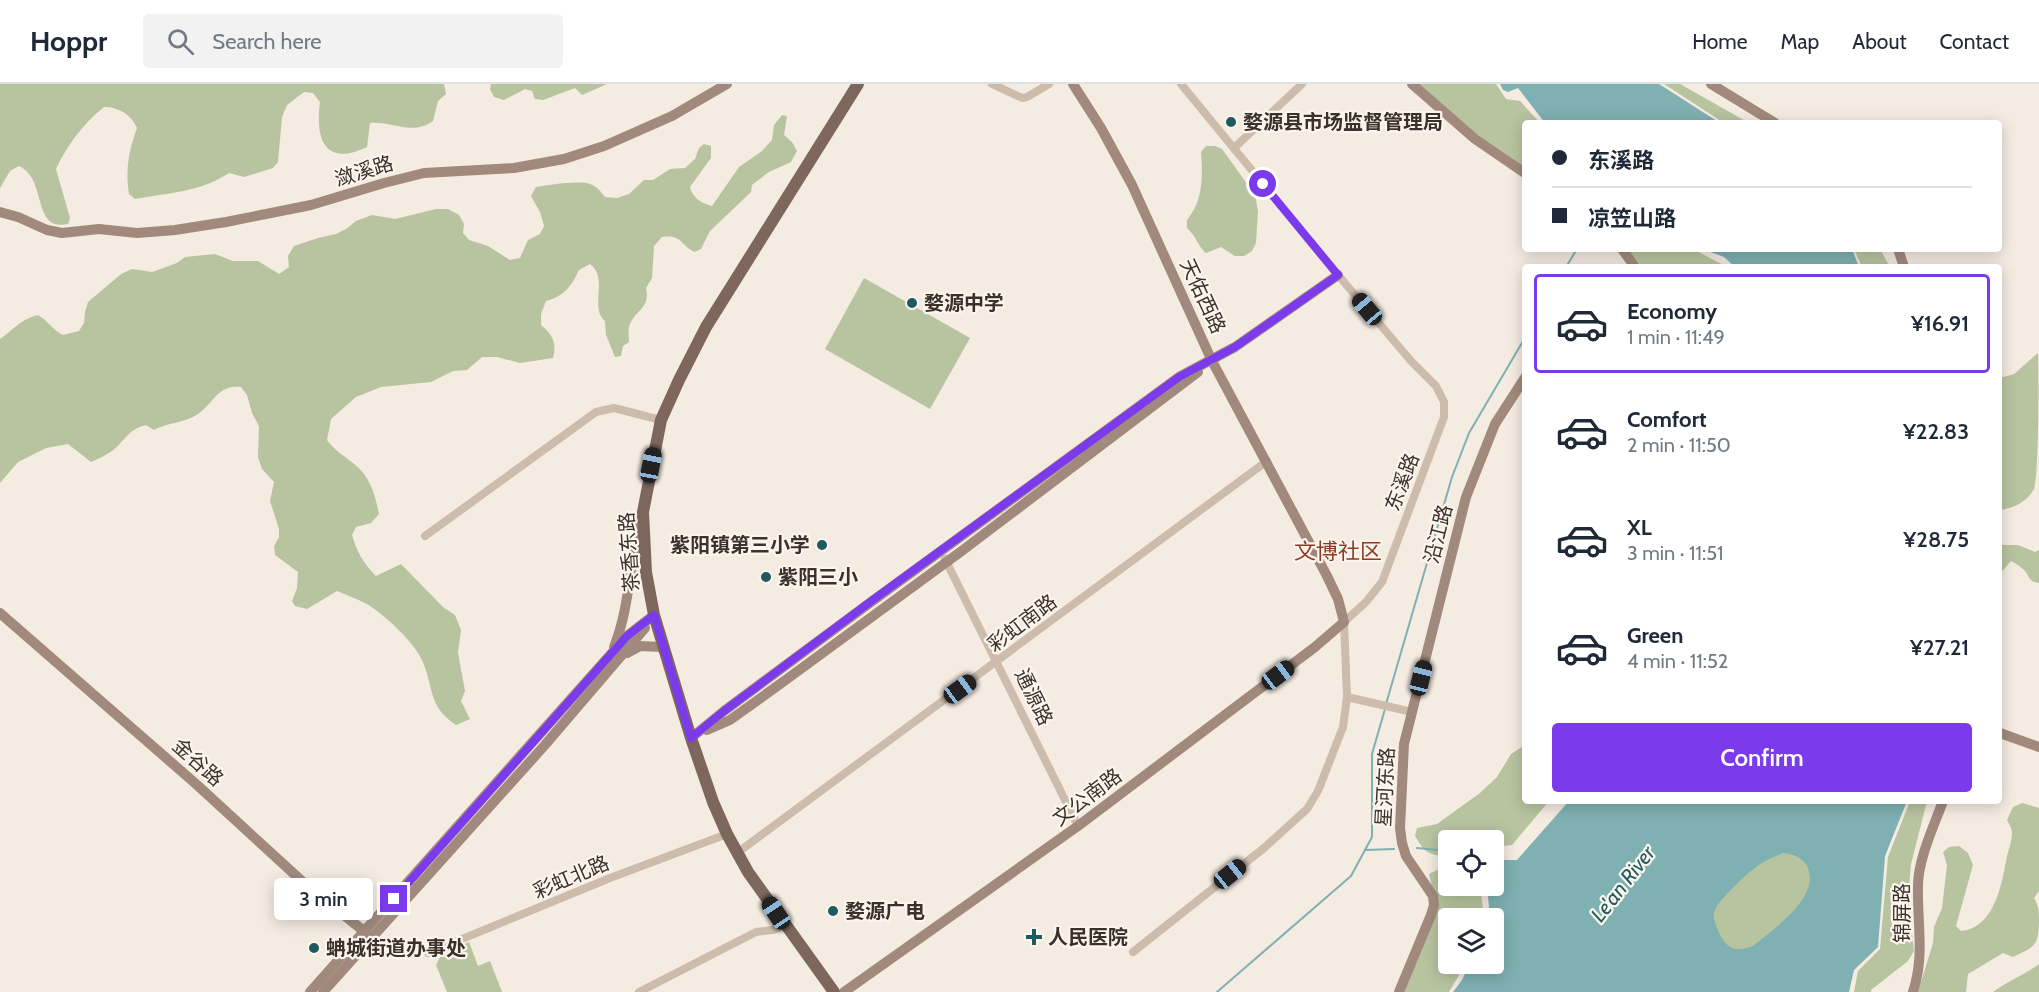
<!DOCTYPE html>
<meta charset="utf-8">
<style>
body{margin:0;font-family:Cabin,"Noto Sans SC",sans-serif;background:#f2f2f3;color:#1f2937;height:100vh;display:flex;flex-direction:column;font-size:22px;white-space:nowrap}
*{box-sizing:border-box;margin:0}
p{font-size:20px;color:#747a83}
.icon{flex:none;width:33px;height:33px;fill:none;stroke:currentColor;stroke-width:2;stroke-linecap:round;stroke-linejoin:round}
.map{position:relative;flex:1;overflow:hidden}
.side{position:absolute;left:1522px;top:180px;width:480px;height:540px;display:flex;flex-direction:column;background:#fff;border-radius:6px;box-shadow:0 3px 15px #0003}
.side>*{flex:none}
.top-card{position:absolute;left:1522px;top:36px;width:480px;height:132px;border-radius:6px;box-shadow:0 3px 15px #0003;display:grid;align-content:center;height:132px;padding:0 30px;background:#fff}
.buttons{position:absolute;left:1438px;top:746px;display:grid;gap:12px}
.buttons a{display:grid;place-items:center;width:66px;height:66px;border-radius:6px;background:#fff;box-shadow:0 3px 15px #0003;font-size:30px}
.end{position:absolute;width:27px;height:27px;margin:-14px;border:8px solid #7c3aed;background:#fff;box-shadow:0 0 0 3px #fff}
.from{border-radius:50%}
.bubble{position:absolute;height:42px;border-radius:6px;background:#fff;box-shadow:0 3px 15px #0003;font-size:20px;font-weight:600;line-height:42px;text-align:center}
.car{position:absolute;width:18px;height:36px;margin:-18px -9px;border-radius:8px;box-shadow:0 0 4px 2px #0007;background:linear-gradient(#222 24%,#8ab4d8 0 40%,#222 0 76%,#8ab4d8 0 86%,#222 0)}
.top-card b{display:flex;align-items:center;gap:21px;height:57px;font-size:22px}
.top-card b+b{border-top:2px solid #e0e1e3}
.top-card i{width:15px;height:15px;background:#1f2937}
ul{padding:10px 0 0;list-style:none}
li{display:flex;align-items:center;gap:18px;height:99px;margin:0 12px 9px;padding:0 18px;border:3px solid transparent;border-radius:6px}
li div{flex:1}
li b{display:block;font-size:22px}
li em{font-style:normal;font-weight:600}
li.on{border-color:#7c3aed}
li>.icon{width:54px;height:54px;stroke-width:1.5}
.primary-button{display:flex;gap:12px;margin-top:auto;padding:12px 30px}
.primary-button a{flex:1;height:69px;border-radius:6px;background:#7c3aed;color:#fff;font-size:24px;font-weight:600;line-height:69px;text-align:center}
header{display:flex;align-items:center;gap:36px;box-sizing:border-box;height:84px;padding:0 30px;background:#fff;border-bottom:2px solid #e0e1e3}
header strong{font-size:28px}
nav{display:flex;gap:33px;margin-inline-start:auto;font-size:21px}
.search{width:420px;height:54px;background:#f2f2f3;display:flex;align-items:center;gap:15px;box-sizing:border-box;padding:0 21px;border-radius:6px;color:#747a83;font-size:22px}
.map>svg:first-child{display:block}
</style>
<header>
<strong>Hoppr</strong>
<div class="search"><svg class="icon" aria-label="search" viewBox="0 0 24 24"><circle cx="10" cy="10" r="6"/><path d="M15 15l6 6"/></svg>Search here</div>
<nav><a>Home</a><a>Map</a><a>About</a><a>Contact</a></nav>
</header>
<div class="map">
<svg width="2039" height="908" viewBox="0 0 2039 908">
<rect width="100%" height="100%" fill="#f4ebe1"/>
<g fill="#b8c4a0">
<path d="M0,0h444l2,10 -8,7 -5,20c-21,15 -41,0 -63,2l-3,24c-42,20 -52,-7 -47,-45l-7,-9 -9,-1 -17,13 -5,12 -4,45 -5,6 -29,9 -15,-4c-28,19 -62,20 -94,26l-6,-5c-4,-24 0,-44 8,-66 -6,-14 -19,-21 -33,-21 -20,16 -37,38 -48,62l14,49 -2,6c-37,8 -20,-45 -49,-58l-9,5 -10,17z"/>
<polygon points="491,0 607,0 582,11 575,4 543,16 535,15 532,7 525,5 504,16 494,13 490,5"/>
<polygon points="1419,0 1496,0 1506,15 1520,17 1540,39 1526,39 1525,85 1478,52"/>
<polygon points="1664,0 1680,0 1749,39 1724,39"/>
<path d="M782,31l5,1 -3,19 8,7 5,9 -6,11 -22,10 -17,13 -1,7 -41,39 -9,18 -6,3c-15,-6 -12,-18 -33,-15l-8,9 -2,32 -6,10c5,21 -12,22 -17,39 -1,4 0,10 0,15l-6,4 -2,10 -6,1 -9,-22 -1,-14c-16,-13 4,-43 -15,-57l-11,6c-7,16 -16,27 -33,31l-5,13v11c12,10 16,18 12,33l-33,5 -23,-6h-15l-15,13 -14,1 -22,11 -50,5 -25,10 -25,22 -4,21c8,11 16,15 26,23 17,13 22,31 26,51l-8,9 -15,4 -4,8c5,17 11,28 24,41l25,-12 42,43 12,8 6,15 -3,23 7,38 -4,10 9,18 -14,6c-27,-18 -22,-34 -32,-60 -7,-21 -38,-49 -57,-61 -9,-5 -21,-9 -30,-13l-30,18 -12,-3 -3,-5 5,-13 1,-16 -23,-17 -1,-9 5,-9v-8l-9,-28 4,-19 -12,-13 -4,-12 1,-31 -7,-13 -5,-18 -6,-8c-23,-3 -27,16 -43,27 -13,9 -30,8 -44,16l-8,-5c-19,5 -20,15 -34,26 -6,4 -14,8 -21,11l-23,-18 -22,4 -28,14 -18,21v-144c15,-10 19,-19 38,-24 11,6 14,15 25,20l16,-4 5,-8 1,-11 3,-10 33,-28 11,-5 20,3 25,-9 8,-6 30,-3 18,7h25l21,13 10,-7 -1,-11 6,-10 24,-8 18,-4 10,-5 10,-8 16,-6 23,4 41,-10h12l11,6 5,9 -1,9 6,7 19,6 22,14 10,-2 8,-18 12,-6 4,-8 -4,-14 -9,-16 5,-9c11,-2 44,-7 54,-3 7,2 11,8 15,13l12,1 12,-4 15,-14h9l17,-11 15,-1 10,-9 4,-11 5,-4 7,2v12l-21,29c2,11 13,17 22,19l27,-39 23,-16 10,-11 2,-15z"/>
<path d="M1206,62h9l7,3 33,46 3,16 -2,32 -4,8 -8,5h-9l-14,-9 -15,6c-8,-6 -9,-16 -19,-25v-8c16,-19 16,-44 14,-68z"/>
<polygon points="1627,165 1693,165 1727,183 1642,183"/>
<polygon points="1854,165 1880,165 1890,183 1862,183"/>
<polygon points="864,194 970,254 930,325 825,265"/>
<path d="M2038,269c1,14 1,123 -4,136 -7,13 -20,19 -34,21v-132l14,-4z"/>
<path d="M2000,459l2,2h16l17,7 4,-2v33c-11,-1 -9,-7 -15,-13 -4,-4 -9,-7 -13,-9l-11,13z"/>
<path d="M1525,661l1,56h23l-37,44 -18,2v-7h-45v13l-2,3c-20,-1 -22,-4 -32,-20l2,-8 20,-4 43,-31 17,-16 14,-23z"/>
<polygon points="1910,717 1927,717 1911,780 1908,814 1914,867 1908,877 1871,906 1871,908 1854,908 1858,887 1880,865 1888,773"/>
<path d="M2022,719l17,5v83l-5,7c5,8 5,14 5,23 0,25 -5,26 -26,36l-10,-4 -35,21 -2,18h-48l15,-49 1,-16 8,-19 5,-43 -4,-13 6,-5 10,-1 9,7 5,12 -17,61 5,5c34,-3 41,-48 46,-75 2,-7 5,-16 5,-23 0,-5 -3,-9 -5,-13l6,-13z"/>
<polygon points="1795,756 1875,848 1659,888 1715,810"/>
<polygon points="1449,782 1449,801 1477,801 1481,809 1484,834 1449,834 1449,879 1466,879 1449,908 1401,908 1434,831 1432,803 1429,790 1443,783"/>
<polygon points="469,858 478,882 490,877 502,908 447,908 436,881 441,871"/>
<path d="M2039,880v28h-46c15,-11 31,-17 46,-28z"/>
</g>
<g fill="#7fb0b2" fill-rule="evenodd">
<polygon points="1500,0 1659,0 1720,39 1545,39 1518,4 1508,8 1503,6"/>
<polygon points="1703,165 1852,165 1859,183 1735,183 1724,173"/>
<path d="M1569,717h338l-22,55 -7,91 -24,23 -5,22h-396l9,-12 8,-17h24v-45h-4l-2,-22 -5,-11h11v-29l11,4h12zM1783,769c10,1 19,4 24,13 15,31 -34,63 -54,80 -20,8 -29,0 -36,-18 -2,-6 -5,-11 -2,-18 5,-12 35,-40 47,-47 6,-4 14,-7 21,-10z"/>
</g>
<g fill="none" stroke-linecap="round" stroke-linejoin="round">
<g stroke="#7fb0b2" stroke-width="2">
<polyline points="1566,183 1577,165"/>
<polyline points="1386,620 1452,393 1469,349 1526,252"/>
<polyline points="1417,764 1449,767"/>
<polyline points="1365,766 1394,765"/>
<polyline points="1217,908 1351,792 1372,753 1372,670 1385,625"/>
</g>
<g stroke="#cdbbac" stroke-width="8">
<polyline points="992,0 1022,14 1027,13 1049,0"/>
<polyline points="1234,64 1302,0"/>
<polyline points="425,452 596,328 614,324 661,336"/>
<polyline points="945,475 1078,742"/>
<polyline points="1347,613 1412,628"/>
<polyline points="737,769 1267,377"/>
<polyline points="1133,868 1264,764 1307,725 1318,707 1343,643 1347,613 1344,538 1366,518 1382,498 1444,333 1444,318 1436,302 1411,277 1338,191 1181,0"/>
<polyline points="428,869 610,794 727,750"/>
<polyline points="639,908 756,848 773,846 785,841"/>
</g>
<g stroke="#a18a7d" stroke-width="10">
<polyline points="1412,0 1475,55 1526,90"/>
<polyline points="1711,0 1775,39"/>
<polyline points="0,128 18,133 47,146 62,149 99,145 137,149 175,146 226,138 311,121 384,99 424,89 514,84 564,75 604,62 672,32 727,0"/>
<polyline points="1622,165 1635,183"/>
<polyline points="1898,165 1904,183"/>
<polyline points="0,529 196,700 304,799 370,852"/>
<path d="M614,563c17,-43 15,-88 28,-131"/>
<polyline points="627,569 640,562 662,563"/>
<polyline points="707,646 730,636 787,595 963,466 1198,288"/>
<polyline points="2000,649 2039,663"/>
<polyline points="691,654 724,627 871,518 1179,293 1235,263 1338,191"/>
<polyline points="310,908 627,552 654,531"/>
<polyline points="323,908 544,662 645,544"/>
<polyline points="844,908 1078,742 1315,563 1344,538 1338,515 1327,492 1212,277 1132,101 1101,44 1073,0"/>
<polyline points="1399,908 1431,831 1434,821 1433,812 1406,772 1402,759 1400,744 1404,660 1466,413 1495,340 1526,292"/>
<path d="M1913,908c12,-37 4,-69 5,-106 0,-27 16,-60 25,-85"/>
</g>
<polyline stroke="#7d675c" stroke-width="12" points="834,908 748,788 727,750 713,718 691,654 654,531 646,488 643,428 661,336 679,296 706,243 858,0"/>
</g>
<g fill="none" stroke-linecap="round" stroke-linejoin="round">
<polyline stroke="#7c3aed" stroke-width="8" points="394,815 627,552 654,531 691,654 724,627 870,518 1179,293 1235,263 1338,191 1263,100"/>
</g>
<g fill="#1f5a5e" stroke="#fbf5ee" stroke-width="2">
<circle cx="1231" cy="38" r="6"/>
<circle cx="912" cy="219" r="6"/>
<circle cx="822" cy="461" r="6"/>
<circle cx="766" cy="493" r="6"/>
<circle cx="833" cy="827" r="6"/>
<path d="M1031 844h6v6h6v6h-6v6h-6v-6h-6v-6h6z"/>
<circle cx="314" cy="864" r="6"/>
</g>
<g text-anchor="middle" stroke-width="4.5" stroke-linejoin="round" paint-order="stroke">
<g font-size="20" font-weight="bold" fill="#3b302b" stroke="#fbf5ee" text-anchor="start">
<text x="1243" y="45">婺源县市场监督管理局</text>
<text x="924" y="226">婺源中学</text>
<text x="810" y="468" text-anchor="end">紫阳镇第三小学</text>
<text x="778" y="500">紫阳三小</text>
<text x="845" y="834">婺源广电</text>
<text x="1048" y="860">人民医院</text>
<text x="326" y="871">蚺城街道办事处</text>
</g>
<g font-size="20" fill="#3b302b" stroke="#fbf5ee">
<text transform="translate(364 87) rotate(-17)" y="7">潋溪路</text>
<text transform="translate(1203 212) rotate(65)" y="7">天佑西路</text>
<text transform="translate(1402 398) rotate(-69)" y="7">东溪路</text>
<text transform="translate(1438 450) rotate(-76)" y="7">沿江路</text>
<text transform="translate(629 468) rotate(-94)" y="7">茶香东路</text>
<text transform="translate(1022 539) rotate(-37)" y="7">彩虹南路</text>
<text transform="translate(1034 613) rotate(64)" y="7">通源路</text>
<text transform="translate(198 678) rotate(42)" y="7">金谷路</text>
<text transform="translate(1385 703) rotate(-87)" y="7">星河东路</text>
<text transform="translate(1087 713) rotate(-37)" y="7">文公南路</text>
<text transform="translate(571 793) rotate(-23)" y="7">彩虹北路</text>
<text transform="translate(1902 829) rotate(-90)" y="7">锦屏路</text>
</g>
<g font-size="21" font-style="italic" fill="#1f5a5e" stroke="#fbf5ee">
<text transform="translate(1623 800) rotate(-52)" y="7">Le'an River</text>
</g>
<g font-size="22" fill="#8c3b22" stroke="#fbf5ee">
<text x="1338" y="475">文博社区</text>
</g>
</g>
</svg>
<div class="buttons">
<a><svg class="icon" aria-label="locate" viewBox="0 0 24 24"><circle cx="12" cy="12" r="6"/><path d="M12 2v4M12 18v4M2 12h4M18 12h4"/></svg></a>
<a><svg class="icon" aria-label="layers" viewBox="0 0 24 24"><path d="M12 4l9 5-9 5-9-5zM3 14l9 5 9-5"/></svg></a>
</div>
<i class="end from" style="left:1263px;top:100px"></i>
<i class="end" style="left:394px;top:815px"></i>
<div class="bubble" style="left:274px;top:794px;width:99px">3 min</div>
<i class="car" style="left:1367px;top:225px;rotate:320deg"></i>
<i class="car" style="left:651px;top:381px;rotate:11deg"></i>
<i class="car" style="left:1278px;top:591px;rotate:53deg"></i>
<i class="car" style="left:1421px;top:594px;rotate:14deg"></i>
<i class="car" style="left:960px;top:605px;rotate:54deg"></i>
<i class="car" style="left:1230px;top:790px;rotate:51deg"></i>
<i class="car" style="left:776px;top:829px;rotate:326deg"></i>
<div class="top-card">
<b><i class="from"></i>东溪路</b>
<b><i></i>凉笠山路</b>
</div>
<section class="side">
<ul>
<li class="on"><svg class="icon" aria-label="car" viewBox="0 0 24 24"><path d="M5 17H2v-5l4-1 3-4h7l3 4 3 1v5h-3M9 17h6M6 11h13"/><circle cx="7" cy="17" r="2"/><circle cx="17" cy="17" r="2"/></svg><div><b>Economy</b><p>1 min · 11:49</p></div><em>¥16.91</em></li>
<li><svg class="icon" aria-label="car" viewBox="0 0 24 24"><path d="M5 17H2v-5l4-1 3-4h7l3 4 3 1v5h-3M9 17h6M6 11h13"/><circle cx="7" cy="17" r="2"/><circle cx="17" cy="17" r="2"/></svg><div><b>Comfort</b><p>2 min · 11:50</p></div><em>¥22.83</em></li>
<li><svg class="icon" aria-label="car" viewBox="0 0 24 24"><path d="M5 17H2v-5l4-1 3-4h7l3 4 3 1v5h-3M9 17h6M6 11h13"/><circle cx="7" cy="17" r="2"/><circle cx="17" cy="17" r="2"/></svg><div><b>XL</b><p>3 min · 11:51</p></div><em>¥28.75</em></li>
<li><svg class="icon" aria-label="car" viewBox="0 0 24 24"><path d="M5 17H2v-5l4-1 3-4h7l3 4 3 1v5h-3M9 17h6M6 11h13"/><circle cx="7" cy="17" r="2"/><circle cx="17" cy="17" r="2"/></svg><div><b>Green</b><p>4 min · 11:52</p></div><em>¥27.21</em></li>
</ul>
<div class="primary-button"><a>Confirm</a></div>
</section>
</div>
